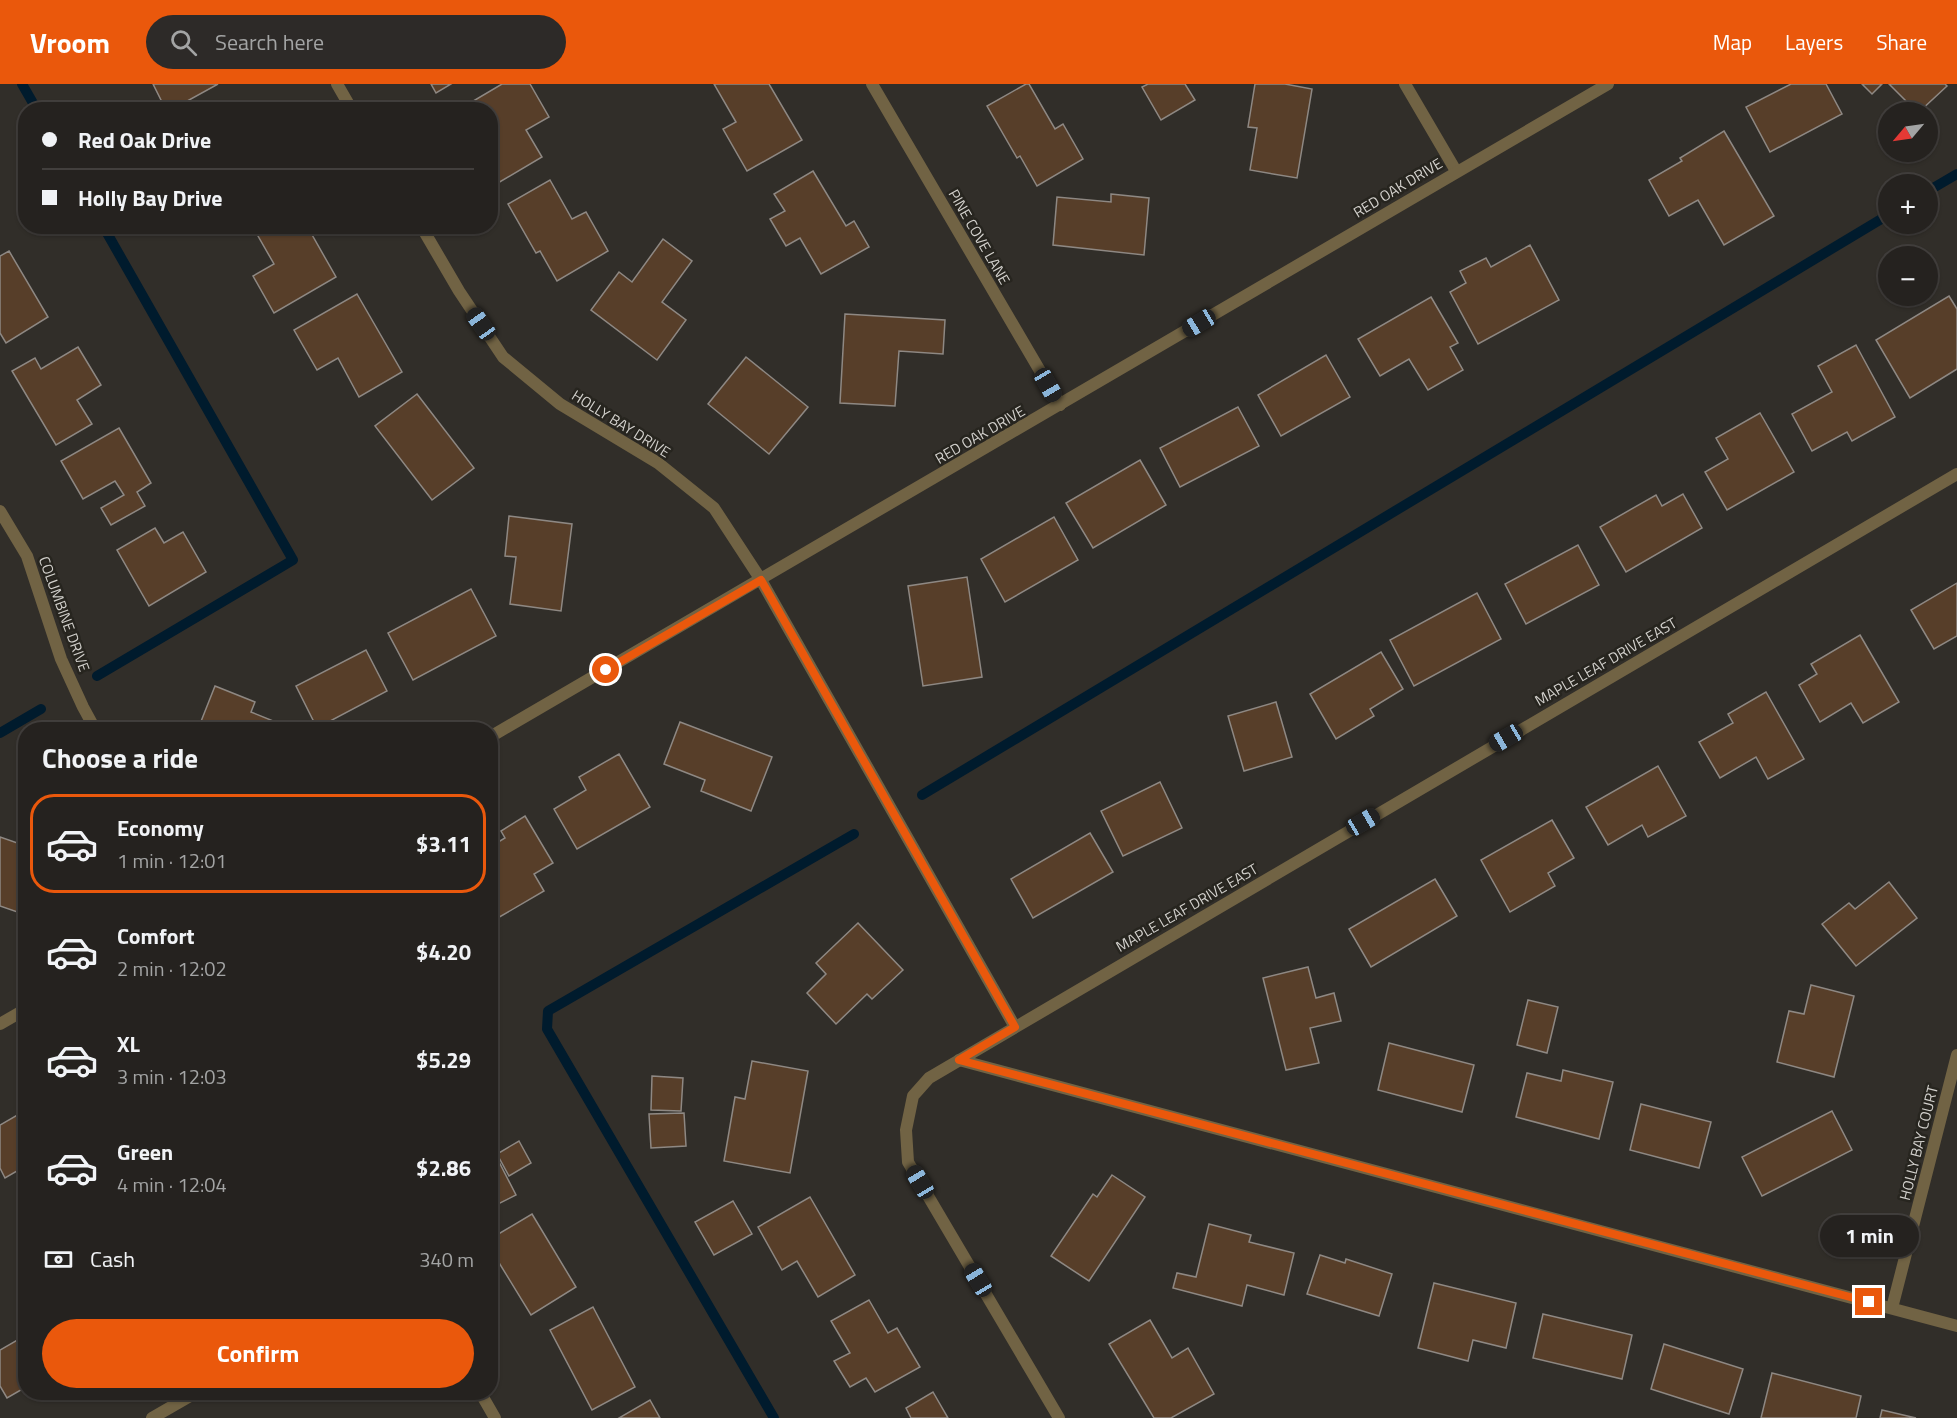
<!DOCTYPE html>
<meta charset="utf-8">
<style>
body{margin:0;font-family:"Titillium Web",sans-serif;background:#2d2a28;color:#f1f3f6;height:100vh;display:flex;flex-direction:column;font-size:22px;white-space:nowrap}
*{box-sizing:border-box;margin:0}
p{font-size:20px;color:#a3a4a4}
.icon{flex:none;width:33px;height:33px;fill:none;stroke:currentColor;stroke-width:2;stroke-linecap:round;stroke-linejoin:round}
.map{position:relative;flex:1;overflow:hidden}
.details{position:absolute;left:18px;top:638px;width:480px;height:678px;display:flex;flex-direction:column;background:#25221f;border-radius:24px;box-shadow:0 2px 4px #0004,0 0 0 2px #423f3d}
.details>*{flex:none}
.banner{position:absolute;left:18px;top:18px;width:480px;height:132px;border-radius:24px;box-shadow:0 2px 4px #0004,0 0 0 2px #423f3d;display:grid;align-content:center;height:132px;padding:0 24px;background:#25221f}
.needle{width:39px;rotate:241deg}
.tools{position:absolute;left:1878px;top:18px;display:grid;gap:12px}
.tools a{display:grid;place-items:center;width:60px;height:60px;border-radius:50%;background:#25221f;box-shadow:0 2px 4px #0004,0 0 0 2px #423f3d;font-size:30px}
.end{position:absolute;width:27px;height:27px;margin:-14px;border:8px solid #ea580c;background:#fff;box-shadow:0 0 0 3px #fff}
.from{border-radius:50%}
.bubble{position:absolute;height:42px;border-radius:21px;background:#25221f;box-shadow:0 2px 4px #0004,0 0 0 2px #423f3d;font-size:20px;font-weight:700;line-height:42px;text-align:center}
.car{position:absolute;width:18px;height:36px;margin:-18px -9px;border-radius:8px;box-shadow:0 0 4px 2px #0007;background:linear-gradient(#222 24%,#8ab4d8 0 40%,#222 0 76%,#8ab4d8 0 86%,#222 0)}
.banner b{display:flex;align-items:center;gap:21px;height:57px;font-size:22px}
.banner b+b{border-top:2px solid #423f3d}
.banner i{width:15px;height:15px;background:#f1f3f6}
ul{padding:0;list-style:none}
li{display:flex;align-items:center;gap:18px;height:99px;margin:0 12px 9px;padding:0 12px;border:3px solid transparent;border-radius:24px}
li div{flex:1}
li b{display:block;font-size:22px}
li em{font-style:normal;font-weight:700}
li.active{border-color:#ea580c}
li>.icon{width:54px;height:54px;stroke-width:1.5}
h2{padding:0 24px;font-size:27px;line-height:72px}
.pay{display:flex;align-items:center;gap:15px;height:66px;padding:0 24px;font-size:22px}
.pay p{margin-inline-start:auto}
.primary-button{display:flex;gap:12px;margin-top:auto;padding:12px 24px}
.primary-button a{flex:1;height:69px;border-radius:36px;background:#ea580c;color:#fff;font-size:24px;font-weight:700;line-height:69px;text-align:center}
header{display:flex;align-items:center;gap:36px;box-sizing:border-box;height:84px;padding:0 30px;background:#ea580c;color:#fff}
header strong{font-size:28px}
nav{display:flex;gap:33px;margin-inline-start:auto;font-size:21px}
.search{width:420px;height:54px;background:#2d2a28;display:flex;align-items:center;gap:15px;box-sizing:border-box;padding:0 21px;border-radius:33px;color:#a3a4a4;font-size:22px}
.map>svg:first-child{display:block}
</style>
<header>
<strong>Vroom</strong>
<div class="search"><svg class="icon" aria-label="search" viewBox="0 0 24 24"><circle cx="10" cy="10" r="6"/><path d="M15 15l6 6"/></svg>Search here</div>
<nav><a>Map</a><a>Layers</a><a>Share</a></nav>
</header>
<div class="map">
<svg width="1957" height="1334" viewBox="0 0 1957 1334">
<rect width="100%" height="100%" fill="#312e29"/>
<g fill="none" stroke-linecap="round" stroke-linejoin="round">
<g stroke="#001b2d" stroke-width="10">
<polyline points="22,0 37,26"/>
<polyline points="1928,107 1957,90"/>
<polyline points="97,592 293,476 103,142"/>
<polyline points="0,649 41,625"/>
<polyline points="922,711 1888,131"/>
<polyline points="774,1334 547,945 548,927 854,750"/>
</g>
</g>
<g fill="#573e29" stroke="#8e8883" stroke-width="1.5">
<polygon points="153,0 218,0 171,26 166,26"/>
<polygon points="431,0 451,0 436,9"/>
<polygon points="502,0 530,0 549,33 526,46 542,73 498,99 490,86 490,26 458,26"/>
<polygon points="714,0 769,0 802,56 747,87 723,45 736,38"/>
<polygon points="1026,0 1029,0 1055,45 1063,40 1083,75 1037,102 1020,72 1017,74 987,22"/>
<polygon points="1148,0 1185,0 1195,16 1161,36 1142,3"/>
<polygon points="1255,0 1285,0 1312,5 1297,94 1250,86 1257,44 1248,43"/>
<polygon points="1791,0 1826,0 1842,30 1770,68 1746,23"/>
<polygon points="1862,0 1882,0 1872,10"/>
<polygon points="1889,0 1945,0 1947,2 1919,28 1917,28"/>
<polygon points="1724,47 1774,132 1724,161 1698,116 1669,132 1649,96 1682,77 1680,74"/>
<polygon points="813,87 846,142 854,137 869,163 821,190 800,154 786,162 770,135 785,127 774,110"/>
<polygon points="550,96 572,135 586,128 608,167 557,197 540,167 536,169 508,120"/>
<polygon points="1111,110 1149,114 1144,171 1053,161 1057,113 1111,118"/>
<polygon points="258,142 307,142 336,193 274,229 253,192 274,180 254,145"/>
<polygon points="663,155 692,177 662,218 686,236 657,276 591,226 619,188 632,198"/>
<polygon points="1530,161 1559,216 1478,260 1450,208 1466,199 1460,187 1486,174 1491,183"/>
<polygon points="9,167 48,233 6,259 0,249 0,172"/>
<polygon points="357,210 402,288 359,313 338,274 317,286 294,246"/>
<polygon points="1949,212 1957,225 1957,285 1910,314 1876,256"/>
<polygon points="1431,213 1458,259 1450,263 1463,286 1428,306 1409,275 1380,292 1358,255"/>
<polygon points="845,230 945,236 943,270 899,267 895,322 840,319"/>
<polygon points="1856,261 1895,333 1852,357 1847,348 1812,367 1792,330 1832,308 1818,282"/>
<polygon points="78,263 101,301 77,316 92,340 56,361 12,287 35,274 41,285"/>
<polygon points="1326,271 1350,313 1281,352 1258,311"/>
<polygon points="746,273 808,323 769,370 708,320"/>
<polygon points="417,310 474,384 432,416 375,342"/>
<polygon points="1238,323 1259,362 1180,403 1160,364"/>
<polygon points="1760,329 1794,388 1727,426 1705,388 1728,375 1716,354"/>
<polygon points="119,344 151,399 137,408 145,422 111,441 101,424 124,411 115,397 83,415 61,377"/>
<polygon points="1140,376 1166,421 1093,464 1066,419"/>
<polygon points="1683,410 1702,444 1626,488 1600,443 1656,411 1662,422"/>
<polygon points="509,432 572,440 561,527 510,520 516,473 505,472"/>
<polygon points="1054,433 1078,476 1005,518 981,475"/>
<polygon points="155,444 164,459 183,448 206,488 149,522 117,466"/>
<polygon points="1578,461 1599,501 1526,540 1505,500"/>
<polygon points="967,493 982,593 923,602 908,502"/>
<polygon points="1957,499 1957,552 1934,565 1911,526"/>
<polygon points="471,505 496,552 413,596 388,549"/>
<polygon points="1477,509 1501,555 1414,602 1390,556"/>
<polygon points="1860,551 1899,618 1863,639 1851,619 1820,638 1799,601 1817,590 1811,580"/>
<polygon points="366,566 387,607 317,644 296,602"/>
<polygon points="1381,568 1403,605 1370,625 1374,632 1336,655 1310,610"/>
<polygon points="215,602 255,618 251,628 293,645 198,645"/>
<polygon points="1766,608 1804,675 1768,695 1756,673 1720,694 1699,658 1733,639 1728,630"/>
<polygon points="1276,618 1292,673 1244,687 1228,632"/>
<polygon points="680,638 772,673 751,727 701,707 705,696 664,680"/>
<polygon points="619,670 650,723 577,765 554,725 586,706 579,693"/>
<polygon points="1658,682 1686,732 1648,753 1642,741 1608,761 1586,723"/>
<polygon points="1160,698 1182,744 1123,772 1101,727"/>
<polygon points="525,732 553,779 534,790 544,807 496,835 490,826 490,763 505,754 501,747"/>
<polygon points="1552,736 1574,774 1548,789 1555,802 1510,828 1481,776"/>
<polygon points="1090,749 1113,788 1033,834 1011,795"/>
<polygon points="0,753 26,762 26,831 0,822"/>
<polygon points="1435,795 1457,832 1371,883 1349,845"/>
<polygon points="1889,798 1917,834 1856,882 1822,840 1849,819 1855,825"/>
<polygon points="858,839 903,886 872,915 867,910 836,940 807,909 826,890 816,879"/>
<polygon points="1308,883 1316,914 1334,909 1341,937 1310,944 1319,979 1286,986 1263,894"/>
<polygon points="1811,901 1854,912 1834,993 1777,978 1789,927 1804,930"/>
<polygon points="1528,916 1558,923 1547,969 1517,961"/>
<polygon points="1389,959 1474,981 1462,1028 1378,1006"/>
<polygon points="752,977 808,987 790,1089 724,1077 735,1013 745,1015"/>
<polygon points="1563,986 1613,998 1599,1055 1516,1033 1527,989 1561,997"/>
<polygon points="652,992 683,994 681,1027 651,1026"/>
<polygon points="1641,1020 1711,1038 1699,1084 1630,1066"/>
<polygon points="26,1026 26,1091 22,1084 5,1094 0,1084 0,1041"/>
<polygon points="1832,1027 1852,1066 1762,1112 1742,1073"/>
<polygon points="684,1029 686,1062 651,1064 649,1030"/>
<polygon points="519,1057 531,1079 509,1092 497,1070"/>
<polygon points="494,1068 516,1111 490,1124 490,1069"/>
<polygon points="1112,1091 1145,1113 1089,1197 1051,1172 1093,1110 1097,1113"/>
<polygon points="810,1113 855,1191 818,1213 797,1177 782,1186 758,1143"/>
<polygon points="733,1117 752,1150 714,1171 695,1138"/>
<polygon points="532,1130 576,1203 531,1231 490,1164 490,1155"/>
<polygon points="1209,1140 1251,1151 1249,1158 1294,1169 1284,1211 1247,1201 1242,1222 1173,1204 1177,1189 1196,1193"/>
<polygon points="1320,1171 1345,1179 1346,1175 1392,1190 1379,1232 1307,1210"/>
<polygon points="1434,1199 1516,1219 1506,1264 1473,1256 1468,1277 1418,1264"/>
<polygon points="869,1216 888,1249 897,1244 920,1283 875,1308 866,1294 850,1303 834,1277 850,1269 831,1237"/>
<polygon points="593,1223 635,1303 592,1326 550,1246"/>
<polygon points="1543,1230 1632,1251 1622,1295 1533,1274"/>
<polygon points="1150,1236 1172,1274 1188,1264 1214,1310 1171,1334 1154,1334 1109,1260"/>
<polygon points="26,1251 26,1303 7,1314 0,1302 0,1266"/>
<polygon points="1664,1260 1743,1285 1729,1330 1651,1305"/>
<polygon points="1772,1289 1861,1312 1856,1334 1761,1334"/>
<polygon points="933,1308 948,1334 911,1334 906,1324"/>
<polygon points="650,1316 660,1334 619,1334"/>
<polygon points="1882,1326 1916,1334 1880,1334"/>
</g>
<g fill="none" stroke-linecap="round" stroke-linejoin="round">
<g stroke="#716344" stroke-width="12">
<polyline points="337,0 352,26"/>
<polyline points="872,0 1060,321"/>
<polyline points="1405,0 1456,87"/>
<polyline points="421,142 459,207 503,273 560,320 658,379 714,424 761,496 1015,943"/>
<polyline points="0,427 27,472 61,575 83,623 95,645"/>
<polyline points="490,653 1608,0"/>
<polyline points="0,940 26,925"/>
<polyline points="959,976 1957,1242"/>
<polyline points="1892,1224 1957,971"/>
<polyline points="480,1308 495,1334"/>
<polyline points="152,1334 197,1308"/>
<polyline points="1059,1334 908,1078 906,1046 913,1012 929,994 1957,390"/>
</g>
</g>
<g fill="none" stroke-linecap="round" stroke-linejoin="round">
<polyline stroke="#ea580c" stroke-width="8" points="606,586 761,496 1015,943 959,976 1869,1218"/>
</g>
<g text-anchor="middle" stroke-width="5" stroke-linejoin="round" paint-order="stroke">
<g font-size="15" fill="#d3d1cd" stroke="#27251f">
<text transform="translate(1398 104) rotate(-31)" y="5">RED OAK DRIVE</text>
<text transform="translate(979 153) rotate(60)" y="5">PINE COVE LANE</text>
<text transform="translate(621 340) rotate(32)" y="5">HOLLY BAY DRIVE</text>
<text transform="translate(980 351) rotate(-30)" y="5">RED OAK DRIVE</text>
<text transform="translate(64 530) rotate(70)" y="5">COLUMBINE DRIVE</text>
<text transform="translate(1606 578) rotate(-30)" y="5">MAPLE LEAF DRIVE EAST</text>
<text transform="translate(1187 824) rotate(-30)" y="5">MAPLE LEAF DRIVE EAST</text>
<text transform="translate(1919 1059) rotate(-76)" y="5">HOLLY BAY COURT</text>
</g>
</g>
</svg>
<div class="tools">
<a><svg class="needle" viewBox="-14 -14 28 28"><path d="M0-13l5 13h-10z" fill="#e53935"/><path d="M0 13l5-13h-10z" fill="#a3a4a4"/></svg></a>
<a>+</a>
<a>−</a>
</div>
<i class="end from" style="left:606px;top:586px"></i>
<i class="end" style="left:1869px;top:1218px"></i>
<div class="bubble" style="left:1820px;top:1131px;width:99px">1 min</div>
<i class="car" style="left:1199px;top:239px;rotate:239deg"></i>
<i class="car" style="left:481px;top:240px;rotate:325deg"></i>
<i class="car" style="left:1048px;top:301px;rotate:150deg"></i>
<i class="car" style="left:1506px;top:654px;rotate:240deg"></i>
<i class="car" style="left:1363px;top:738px;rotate:60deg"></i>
<i class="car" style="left:920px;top:1098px;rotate:329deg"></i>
<i class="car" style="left:978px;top:1196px;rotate:329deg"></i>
<div class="banner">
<b><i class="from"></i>Red Oak Drive</b>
<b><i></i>Holly Bay Drive</b>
</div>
<section class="details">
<h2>Choose a ride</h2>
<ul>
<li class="active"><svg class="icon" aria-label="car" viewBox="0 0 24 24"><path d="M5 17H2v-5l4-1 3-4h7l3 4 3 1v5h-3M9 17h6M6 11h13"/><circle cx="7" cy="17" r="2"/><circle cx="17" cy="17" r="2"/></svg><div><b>Economy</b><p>1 min · 12:01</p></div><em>$3.11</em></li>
<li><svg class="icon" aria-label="car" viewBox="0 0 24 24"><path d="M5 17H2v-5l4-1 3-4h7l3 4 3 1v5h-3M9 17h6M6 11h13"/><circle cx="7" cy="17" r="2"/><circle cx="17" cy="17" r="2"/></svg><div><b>Comfort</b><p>2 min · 12:02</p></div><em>$4.20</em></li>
<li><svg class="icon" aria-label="car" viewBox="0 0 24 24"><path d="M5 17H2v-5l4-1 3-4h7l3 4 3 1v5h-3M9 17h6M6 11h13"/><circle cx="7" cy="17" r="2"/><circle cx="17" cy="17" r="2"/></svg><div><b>XL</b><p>3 min · 12:03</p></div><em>$5.29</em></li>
<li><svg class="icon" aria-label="car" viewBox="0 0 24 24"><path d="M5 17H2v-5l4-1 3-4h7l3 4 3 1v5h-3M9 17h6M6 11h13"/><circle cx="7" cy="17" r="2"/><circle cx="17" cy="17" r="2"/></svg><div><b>Green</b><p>4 min · 12:04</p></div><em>$2.86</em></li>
</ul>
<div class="pay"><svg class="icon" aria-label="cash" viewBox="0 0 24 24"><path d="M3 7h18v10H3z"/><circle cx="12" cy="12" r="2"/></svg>Cash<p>340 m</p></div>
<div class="primary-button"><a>Confirm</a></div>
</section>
</div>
